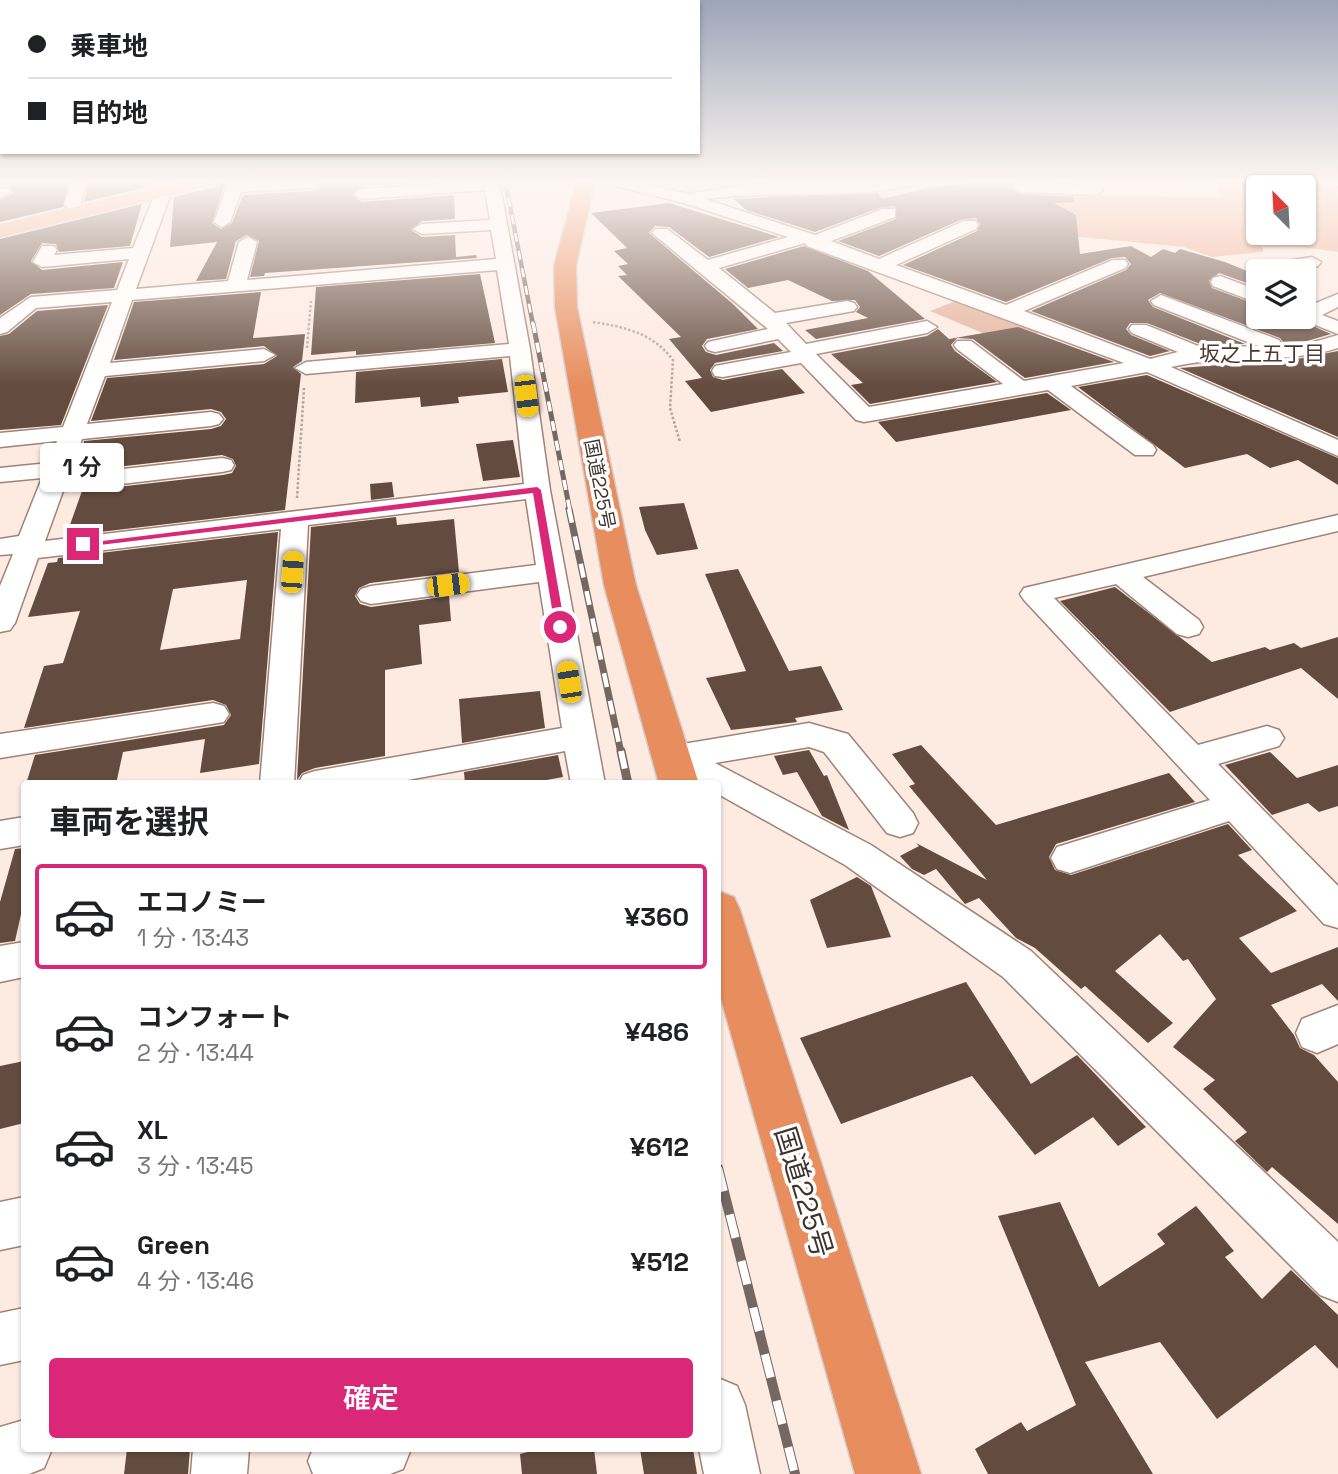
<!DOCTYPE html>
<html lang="ja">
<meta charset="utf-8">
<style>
body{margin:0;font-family:"Space Grotesk","Noto Sans JP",sans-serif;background:#f6f6f6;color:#202124;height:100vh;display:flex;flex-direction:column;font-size:26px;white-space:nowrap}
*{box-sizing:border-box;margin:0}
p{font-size:23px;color:#757577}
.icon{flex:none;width:38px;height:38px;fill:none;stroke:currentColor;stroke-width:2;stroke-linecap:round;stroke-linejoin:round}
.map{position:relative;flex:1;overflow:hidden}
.details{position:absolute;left:21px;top:780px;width:700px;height:672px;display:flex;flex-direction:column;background:#fff;border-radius:7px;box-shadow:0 2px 5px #0004}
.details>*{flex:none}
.guide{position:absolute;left:0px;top:0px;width:700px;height:154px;box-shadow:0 2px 5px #0004;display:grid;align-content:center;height:154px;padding:0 28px;background:#fff}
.needle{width:46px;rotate:336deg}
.buttons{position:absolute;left:1246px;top:175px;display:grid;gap:14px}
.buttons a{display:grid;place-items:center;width:70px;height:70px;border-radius:7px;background:#fff;box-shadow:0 2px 5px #0004;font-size:35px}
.end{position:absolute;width:32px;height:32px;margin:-16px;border:9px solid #db2777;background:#fff;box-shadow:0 0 0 4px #fff}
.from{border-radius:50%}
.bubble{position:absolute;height:49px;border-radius:7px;background:#fff;box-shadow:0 2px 5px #0004;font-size:23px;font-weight:600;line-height:49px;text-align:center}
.car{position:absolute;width:21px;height:42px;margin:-21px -10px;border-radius:9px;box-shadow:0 0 5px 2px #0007;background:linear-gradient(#f5c518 24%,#345 0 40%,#f5c518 0 76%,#345 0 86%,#f5c518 0)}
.guide b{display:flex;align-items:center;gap:24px;height:66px;font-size:26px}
.guide b+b{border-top:2px solid #e0e0e0}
.guide i{width:18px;height:18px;background:#202124}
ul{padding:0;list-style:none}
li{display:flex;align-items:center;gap:21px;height:105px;margin:0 14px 10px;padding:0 14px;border:4px solid transparent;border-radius:7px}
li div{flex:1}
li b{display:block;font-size:26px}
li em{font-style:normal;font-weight:600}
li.active{border-color:#db2777}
li>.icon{width:63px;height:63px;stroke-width:1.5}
h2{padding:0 28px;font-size:32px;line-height:84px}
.action{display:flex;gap:14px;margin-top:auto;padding:14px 28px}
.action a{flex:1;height:80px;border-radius:7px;background:#db2777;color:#fff;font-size:28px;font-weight:600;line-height:80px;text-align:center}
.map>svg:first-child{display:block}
</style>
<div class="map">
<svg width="1338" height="1474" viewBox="0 0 1338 1474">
<rect width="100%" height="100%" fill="#fdeae1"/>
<polygon fill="#e4af97" points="961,299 1044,331 1009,344 930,311"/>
<path fill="#edab8d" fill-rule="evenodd" d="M1224,180h51l63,7v65l-35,-5h-40v5l-51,5 -28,-10 -145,-14 -21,-7 -252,-27 4,-5c39,-1 85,-7 122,4l155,-5 174,5 -6,-16zM1258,187h46v46h-46z"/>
<g fill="#644b3f" fill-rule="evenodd">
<polygon points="0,180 69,180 63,207 0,222 0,200 14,193 9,186 0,185"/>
<polygon points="90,180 149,180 147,187 84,202"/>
<polygon points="220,180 226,180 212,223 221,229 232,223 243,195 313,191 322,185 322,180 413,180 413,183 362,186 352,195 362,202 454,195 455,219 422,221 411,230 422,237 455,235 456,257 476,255 477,258 265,273 264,276 250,277 259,241 247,235 236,241 226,279 196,281 217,242 170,247 174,197 215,187"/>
<polygon points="968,180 1020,180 1011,188 1020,194 1074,197 1074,202 1054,203 1076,215 1080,254 1131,246 1151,257 1163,249 1175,253 1180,249 1225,262 1252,273 1258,278 1258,287 1219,273 1209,281 1212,288 1258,305 1258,317 1293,317 1331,334 1307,341 1283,342 1280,338 1160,293 1148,300 1153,307 1245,344 1203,345 1147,323 1130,323 1126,329 1131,335 1170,351 1150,356 1031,311 1126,270 1131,264 1125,257 1112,258 1006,302 903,265 977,231 980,224 976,218 963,219 879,256 838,241 896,219 895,206 882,207 815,232 746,210 734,199 878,193 882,199 931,187 972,183"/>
<polygon points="669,203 779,237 709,257 669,227 655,226 649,233 733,304 758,329 707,339 702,346 706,352 716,355 774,343 783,351 715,363 710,370 713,377 723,380 782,369 805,393 711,412 685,381 702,378 669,339 681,337 618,276 627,275 618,266 628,264 614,251 627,248 591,213"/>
<polygon points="142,204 130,246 59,252 56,244 42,243 31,261 42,270 123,262 114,288 31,294 0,315 0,239"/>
<polygon points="804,246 868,271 925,319 816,339 805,330 868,318 856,312 860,307 855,300 832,301 788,280 748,288 725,269"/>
<polygon points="480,274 495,343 356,355 356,351 311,355 316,287"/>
<polygon points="261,292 253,338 305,334 302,361 293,367 301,374 285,510 66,536 82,491 223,475 232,473 236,466 233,459 222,455 90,470 92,463 79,465 84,441 211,429 221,426 226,419 221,412 211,409 91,421 107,378 264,364 277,356 264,346 114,360 134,302"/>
<polygon points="108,305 61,425 0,430 0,336 9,334 37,311"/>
<polygon points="1018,327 1114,362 1025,378 973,339 957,338 951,345 955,351 997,382 870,404 851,385 863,383 831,354 927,336 938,329 949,339"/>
<polygon points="1338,351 1338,437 1180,368 1297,359"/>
<polygon points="502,359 508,392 458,397 459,403 421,407 420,397 355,403 356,372"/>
<polygon points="1147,375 1338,458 1338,485 1298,460 1270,468 1247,454 1185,468 1078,387"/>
<polygon points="1047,393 1071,410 896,442 878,422"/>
<polygon points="513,440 520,477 483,481 476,444"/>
<polygon points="392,482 394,497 371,500 370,484"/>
<polygon points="684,503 698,549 657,555 645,530 639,507"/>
<polygon points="396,517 397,525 454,519 459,572 370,583 359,588 355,596 360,604 371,607 449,596 451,621 419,625 422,664 385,670 385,756 315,768 302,773 297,780 311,527"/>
<path d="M278,532l-19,232 -59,9 5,-34 -82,13 -7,32h-90l9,-29 189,-30 7,-10 -5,-10 -13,-5 -189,28 20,-62 19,-3 17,-52 -52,6 20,-54 9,-1 1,-4zM247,580l-7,59 -80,11 13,-61z"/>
<polygon points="738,569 789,671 821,666 843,710 795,718 797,722 731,730 706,678 746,671 705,574"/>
<polygon points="1115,587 1212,662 1265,647 1270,650 1294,643 1301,648 1338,637 1338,699 1301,668 1170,712 1060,601"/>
<polygon points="540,691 545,728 462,743 459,699"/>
<polygon points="921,745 996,825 1169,773 1195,802 1056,844 1049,857 1055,870 1071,875 1228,824 1252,850 1238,855 1297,911 1239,938 1271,973 1338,947 1338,1001 1322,984 1271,1005 1294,1035 1300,1048 1314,1055 1338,1082 1338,1224 1272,1167 1267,1172 1235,1141 1247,1132 1203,1089 1215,1080 1173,1047 1216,999 1188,959 1183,961 1160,934 1115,971 1173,1023 1148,1043 1085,986 1081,989 1035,948 1016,938 979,898 965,904 936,869 924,875 912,869 900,856 919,846 916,843 987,880 909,786 915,784 892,754"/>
<polygon points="809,750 824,776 827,775 849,830 822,816 797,772 783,775 774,756"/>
<polygon points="1270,752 1297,778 1338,765 1338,806 1319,812 1308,803 1272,815 1225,765"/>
<polygon points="558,755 563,777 525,784 465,784 464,772"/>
<polygon points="24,848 24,901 15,941 0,943 0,902 15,849"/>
<polygon points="857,877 871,886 891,937 827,948 810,900"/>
<polygon points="966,982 1031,1084 1077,1055 1146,1127 1118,1146 1093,1117 1035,1155 972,1076 841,1124 800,1038"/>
<polygon points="24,1061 24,1123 0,1129 0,1066"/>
<polygon points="1060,1202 1099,1287 1165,1244 1157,1234 1196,1206 1234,1251 1225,1257 1262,1299 1291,1270 1338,1315 1338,1369 1315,1345 1217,1419 1160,1342 1085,1362 1153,1474 988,1474 975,1449 1021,1422 1027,1431 1076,1405 998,1216"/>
<polygon points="127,1449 190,1449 188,1474 124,1474"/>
<polygon points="539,1449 594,1449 597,1474 522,1474 520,1454"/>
<polygon points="640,1449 693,1449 697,1474 644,1474"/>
</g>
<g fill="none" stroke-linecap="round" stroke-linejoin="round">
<defs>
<g id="minor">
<polygon points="72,180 88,180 81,203 89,211 87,214 75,214 64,205"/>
<polygon points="229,180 245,180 244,183 319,180 321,183 313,188 241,192 230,222 222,227 214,222"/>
<path d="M499,180l31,169 20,141 55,294h-34l-6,-33 -179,33h-88l5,-9 12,-4 247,-43 -23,-146 -168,22 -10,-3 -4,-6 4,-6 10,-3 165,-21 -10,-66 -218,26 -14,259h-34l21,-255 -243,29 -23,65 -5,7 -10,2v-46l13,-32 -13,1v-16l19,-3 23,-58 -42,4v-14l49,-5 8,-22 -57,6v-14l63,-6 49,-125 -76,6 -29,24 -7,2v-16l31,-21 86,-7 12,-31 -87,8 -9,-5 9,-16h12l3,4 -3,5 79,-7 23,-57 8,-5 8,5 -36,98 92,-8 11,-39 9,-5 9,5 -10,38 249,-21 -5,-29 -69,4 -9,-5 9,-5 68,-4 -5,-30 -123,9 -8,-5 8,-5zM497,270l12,74 -203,18 -11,6 11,6 204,-18 14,128 -479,57 18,-50 159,-19 9,-2 3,-5 -3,-5 -9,-2 -153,17 13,-36 129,-13 8,-2 4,-5 -4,-5 -8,-2 -124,12 18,-48 159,-15 11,-6 -11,-6 -154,14 22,-63z"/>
<path d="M601,180h28l59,14 61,-10 175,-4 -3,3c-69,18 -144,7 -216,16l110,36 68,-26h12v8l-64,24 48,18 85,-38h12l2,4 -2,4 -80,36 110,40 107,-45h12l3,4 -3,4 -101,43 126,48 28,-7 -46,-19 -3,-4 3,-4h14l57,23 55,-2 -104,-41 -3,-4 10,-6 118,45 3,5 25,-1 31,-9v13c-54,17 -112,6 -167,19l167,73v16l-191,-84 -76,14 82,59 3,5 -3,5h-18l-87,-65 -184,32 -8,-2 -55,-57 -78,14 -8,-1 -3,-5 3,-5 76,-14 -13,-13 -63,13 -7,-2 -3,-4 3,-4 60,-13 -116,-96 3,-4h12l41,31 80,-23 -104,-34 -80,-20zM805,243l2,3 317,117 -100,18 -53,-40h-14l-3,4 3,4 46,35 -134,23 -53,-53 111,-21 10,-6 -10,-6 -121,23 -20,-21 68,-12 3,-4 -3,-4 -7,-2 -72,12 -56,-45z"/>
<polygon points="1081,180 1097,180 1103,190 1095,195 1021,192 1013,187 1021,182 1084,185"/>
<polygon points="1318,180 1338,180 1338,186 1321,183"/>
<polygon points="0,188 9,189 11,192 0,198"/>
<polygon points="1312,257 1321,262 1318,266 1291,271 1258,271 1258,275 1254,271 1263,265"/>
<polygon points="1220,276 1258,290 1258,303 1213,286 1211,282 1213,278"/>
<polygon points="1338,294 1338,307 1322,315 1338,321 1338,334 1296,317 1304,317 1304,308"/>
<polygon points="1338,515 1338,531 1143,577 1199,620 1203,627 1199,634 1188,637 1177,634 1116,584 1054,598 1198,745 1267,726 1279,730 1284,738 1279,746 1218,764 1338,886 1338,928 1324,924 1229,821 1070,873 1057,869 1051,858 1057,847 1210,800 1024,600 1020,594 1024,588"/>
<polygon points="213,703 224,706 229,714 224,722 0,758 0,734"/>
<path d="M809,723l39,11 65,79 5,10 -5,10 -13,4 -13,-4 -63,-81 -15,-5 -94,16 156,82 160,106 307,291v60l-18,-7 -317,-318 -158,-112 -127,-71v-10c-22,0 -53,-6 -64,-26l5,-9 12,-3z"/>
<polygon points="24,817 24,845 0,849 0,821"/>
<polygon points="24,942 24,977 0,982 0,946"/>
<polygon points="1338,1005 1338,1044 1317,1053 1302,1047 1296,1033 1302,1019"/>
<polygon points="24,1197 24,1245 0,1250 0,1202"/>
<polygon points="24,1308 24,1360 0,1365 0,1313"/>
<polygon points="718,1378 737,1386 745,1405 760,1474 704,1474 699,1449 718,1449"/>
<polygon points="24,1420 24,1449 52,1449 44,1468 29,1474 0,1474 0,1427"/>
<polygon points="193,1449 249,1449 247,1474 191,1474"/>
<polygon points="313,1449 411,1449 403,1469 390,1474 313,1474 308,1461"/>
</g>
<polygon id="primary" points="187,180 217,180 214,184 0,237 0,225"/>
<g id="trunk">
<polygon points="577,180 595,180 576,266 577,307 636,585 699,784 659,784 604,585 555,307 554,266"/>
<polygon points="718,891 734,897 740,910 921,1474 855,1474 718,988"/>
</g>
</defs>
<use href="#minor" stroke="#9f8376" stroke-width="3"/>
<use href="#primary" stroke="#d1cecd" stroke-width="3"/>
<use href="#trunk" stroke="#d1cecd" stroke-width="3"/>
<g stroke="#b5a49d" stroke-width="2.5" stroke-dasharray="2.5 2" stroke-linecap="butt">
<path d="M593,322c32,5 60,11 80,38l-3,48 10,34"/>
<polyline points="307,348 311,301"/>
<polyline points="297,498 304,388"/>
</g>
<use href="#minor" fill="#fff" fill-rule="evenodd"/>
<use href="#primary" fill="#eeaa86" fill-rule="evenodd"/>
<use href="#trunk" fill="#e88e5e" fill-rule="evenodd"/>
<defs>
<polyline id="rail-far4" points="505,180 533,325"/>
<polyline id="rail-far3" points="533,323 570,511"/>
<polyline id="rail-far2" points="569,509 621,753"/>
<polyline id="rail-far1" points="621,751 628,784"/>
<polyline id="rail" points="718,1168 795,1474"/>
</defs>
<use href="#rail-far4" stroke="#756761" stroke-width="4.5"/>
<use href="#rail-far3" stroke="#756761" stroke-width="5"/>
<use href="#rail-far2" stroke="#756761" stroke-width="7"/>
<use href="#rail-far1" stroke="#756761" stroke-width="9"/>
<use href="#rail" stroke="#756761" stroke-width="10"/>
<use href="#rail-far4" stroke="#fff" stroke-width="2.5" stroke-dasharray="9" stroke-linecap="butt"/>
<use href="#rail-far3" stroke="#fff" stroke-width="3.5" stroke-dasharray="10" stroke-linecap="butt"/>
<use href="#rail-far2" stroke="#fff" stroke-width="4.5" stroke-dasharray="14" stroke-linecap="butt"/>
<use href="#rail-far1" stroke="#fff" stroke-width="6" stroke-dasharray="18" stroke-linecap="butt"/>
<use href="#rail" stroke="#fff" stroke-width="8" stroke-dasharray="24" stroke-linecap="butt"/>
</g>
<linearGradient id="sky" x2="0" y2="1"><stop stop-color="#9ca4b7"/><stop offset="0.47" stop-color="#fef6f2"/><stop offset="1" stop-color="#fef6f2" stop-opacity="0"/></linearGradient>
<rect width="1338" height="386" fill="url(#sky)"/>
<polygon fill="#db2777" points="537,487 541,490 565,627 560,630 555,627 533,493 83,547 78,544"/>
<g text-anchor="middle" stroke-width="7" stroke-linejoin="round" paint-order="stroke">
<g font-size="19" fill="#3f332e" stroke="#fff">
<text transform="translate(600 484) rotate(79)" y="7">国道225号</text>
</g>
<g font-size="21" fill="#4f372c" stroke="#fff">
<text x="1262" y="361">坂之上五丁目</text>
</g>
<g font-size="28" fill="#3f332e" stroke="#fff">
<text transform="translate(804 1192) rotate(73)" y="10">国道225号</text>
</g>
</g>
</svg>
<div class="buttons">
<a><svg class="needle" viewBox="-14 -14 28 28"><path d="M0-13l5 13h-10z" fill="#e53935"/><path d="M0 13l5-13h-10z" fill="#757577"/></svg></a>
<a><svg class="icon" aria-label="layers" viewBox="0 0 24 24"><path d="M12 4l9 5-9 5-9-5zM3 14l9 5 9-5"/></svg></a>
</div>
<i class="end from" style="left:560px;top:627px"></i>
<i class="end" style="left:83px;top:544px"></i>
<div class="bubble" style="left:40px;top:443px;width:84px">1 分</div>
<i class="car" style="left:526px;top:396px;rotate:173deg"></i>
<i class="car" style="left:292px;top:572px;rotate:4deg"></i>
<i class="car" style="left:448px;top:585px;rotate:83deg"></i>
<i class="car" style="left:569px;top:682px;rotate:351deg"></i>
<div class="guide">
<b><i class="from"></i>乗車地</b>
<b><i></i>目的地</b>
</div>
<section class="details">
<h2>車両を選択</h2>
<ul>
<li class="active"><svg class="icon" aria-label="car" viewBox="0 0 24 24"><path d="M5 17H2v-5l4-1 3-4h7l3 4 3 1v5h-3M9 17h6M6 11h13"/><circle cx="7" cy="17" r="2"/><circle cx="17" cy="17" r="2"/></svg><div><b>エコノミー</b><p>1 分 · 13:43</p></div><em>¥360</em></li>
<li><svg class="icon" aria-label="car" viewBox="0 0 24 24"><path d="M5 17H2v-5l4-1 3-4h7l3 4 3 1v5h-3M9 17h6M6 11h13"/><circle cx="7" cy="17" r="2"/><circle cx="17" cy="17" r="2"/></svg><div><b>コンフォート</b><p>2 分 · 13:44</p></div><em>¥486</em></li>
<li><svg class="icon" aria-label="car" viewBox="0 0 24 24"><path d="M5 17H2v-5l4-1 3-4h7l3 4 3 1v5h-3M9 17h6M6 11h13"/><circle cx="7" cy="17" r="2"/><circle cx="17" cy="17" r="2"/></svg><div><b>XL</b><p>3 分 · 13:45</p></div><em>¥612</em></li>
<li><svg class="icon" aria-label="car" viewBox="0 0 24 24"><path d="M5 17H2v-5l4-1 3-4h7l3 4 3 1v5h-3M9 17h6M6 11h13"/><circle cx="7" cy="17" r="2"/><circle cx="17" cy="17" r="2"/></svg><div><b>Green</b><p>4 分 · 13:46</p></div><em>¥512</em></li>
</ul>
<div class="action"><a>確定</a></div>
</section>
</div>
